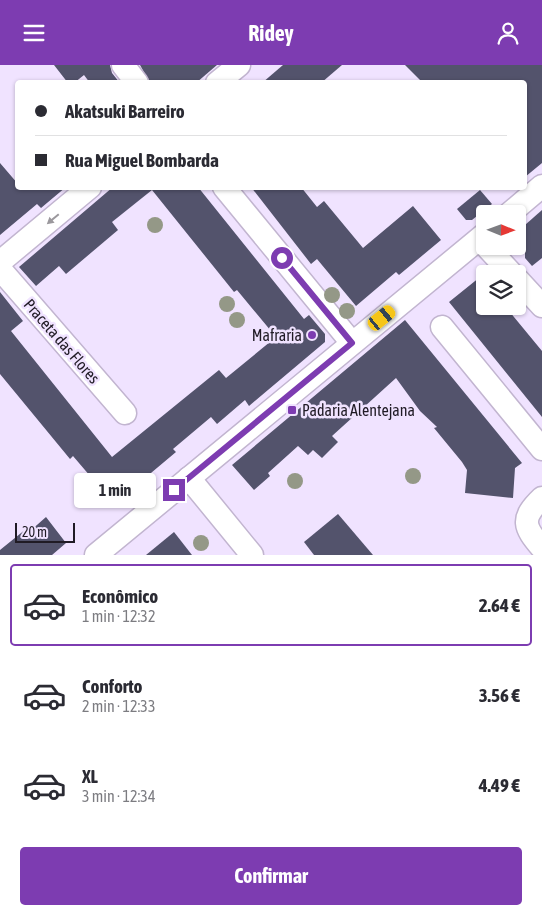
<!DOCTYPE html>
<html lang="pt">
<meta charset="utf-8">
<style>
body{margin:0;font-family:"Asap Condensed",sans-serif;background:#f2f2f3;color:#2b2b33;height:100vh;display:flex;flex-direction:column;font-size:19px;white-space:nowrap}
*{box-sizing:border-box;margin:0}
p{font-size:16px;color:#7c7c81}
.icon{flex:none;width:28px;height:28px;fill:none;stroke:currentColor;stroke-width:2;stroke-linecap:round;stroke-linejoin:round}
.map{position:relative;height:490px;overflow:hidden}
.details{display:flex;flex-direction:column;background:#fff;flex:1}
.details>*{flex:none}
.banner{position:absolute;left:15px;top:15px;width:512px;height:110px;border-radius:5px;box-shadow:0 1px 4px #0004;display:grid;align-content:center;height:110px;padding:0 20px;background:#fff}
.needle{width:32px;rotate:91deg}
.fabs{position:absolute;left:476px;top:140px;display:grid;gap:10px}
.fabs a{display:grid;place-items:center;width:50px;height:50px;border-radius:5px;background:#fff;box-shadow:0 1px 4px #0004;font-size:25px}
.scale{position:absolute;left:15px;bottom:12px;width:60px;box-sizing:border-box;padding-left:5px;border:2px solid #201b25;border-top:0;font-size:14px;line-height:18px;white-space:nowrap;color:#201b25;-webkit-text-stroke:4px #f0e3ff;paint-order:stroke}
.end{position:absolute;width:22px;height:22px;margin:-11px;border:6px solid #7d3cb1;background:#fff;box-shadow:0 0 0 2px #fff}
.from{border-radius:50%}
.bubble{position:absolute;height:35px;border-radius:5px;background:#fff;box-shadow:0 1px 4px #0004;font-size:16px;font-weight:700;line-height:35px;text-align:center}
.car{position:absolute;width:15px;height:30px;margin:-15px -8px;border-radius:6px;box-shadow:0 0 4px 1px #0007;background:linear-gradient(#f5c518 24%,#345 0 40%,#f5c518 0 76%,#345 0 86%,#f5c518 0)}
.banner b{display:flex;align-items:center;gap:18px;height:48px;font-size:19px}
.banner b+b{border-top:1px solid #e1e1e2}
.banner i{width:12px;height:12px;background:#2b2b33}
ul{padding:9px 0 0;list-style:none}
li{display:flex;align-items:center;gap:15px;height:82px;margin:0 10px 8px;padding:0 10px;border:2px solid transparent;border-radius:5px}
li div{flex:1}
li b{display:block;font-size:19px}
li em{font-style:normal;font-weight:700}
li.selected{border-color:#7d3cb1}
li>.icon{width:45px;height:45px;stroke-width:1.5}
.cta{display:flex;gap:10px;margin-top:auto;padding:10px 20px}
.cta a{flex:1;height:58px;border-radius:5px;background:#7d3cb1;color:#fff;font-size:20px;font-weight:700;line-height:58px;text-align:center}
header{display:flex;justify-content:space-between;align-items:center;height:65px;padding:0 20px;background:#7d3cb1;color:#fff;font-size:22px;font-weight:700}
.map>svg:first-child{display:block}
</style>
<header><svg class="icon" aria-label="menu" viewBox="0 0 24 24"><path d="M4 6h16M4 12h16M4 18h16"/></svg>Ridey<svg class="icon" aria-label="person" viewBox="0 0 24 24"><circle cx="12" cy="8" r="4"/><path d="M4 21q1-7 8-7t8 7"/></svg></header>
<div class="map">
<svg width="542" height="490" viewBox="0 0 542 490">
<rect width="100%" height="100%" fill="#f0e3ff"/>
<g fill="#53536c">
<polygon points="54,0 110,0 112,8 120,18 90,18 84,10 74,18 68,18"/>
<polygon points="140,0 217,0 196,18 150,18"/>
<polygon points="283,0 342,0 321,18 262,18"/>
<polygon points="405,0 542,0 542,98 525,112 525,18 423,18"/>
<polygon points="0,98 18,119 18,122 66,122 41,143 37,139 0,170"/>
<polygon points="113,122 198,122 304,254 309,250 325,269 325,277 249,341 245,335 217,359 211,352 173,384 176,387 114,439 73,391 70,394 0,309 0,227 23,256 11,266 112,392 219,305 226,313 276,272 237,225 234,227 152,125 112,157 118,165 66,209 59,201 36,221 19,202"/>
<polygon points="251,122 301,122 317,142 324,136 363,183 413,141 441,175 399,210 396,207 356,241 317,194 311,199"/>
<polygon points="480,125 492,139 472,155 466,155 457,144"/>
<polygon points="542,145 542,193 532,201 525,193 525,160"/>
<polygon points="485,208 485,241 505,241 542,286 542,352 449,237"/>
<polygon points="405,255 522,398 515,403 513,433 465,428 467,405 462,397 434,363 437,362 420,346 396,313 332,371 338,377 322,393 313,385 308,390 298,381 268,408 270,411 254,425 232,400"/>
<polygon points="338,449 373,490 314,490 304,477"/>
<polygon points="46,452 66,478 52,490 0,490 0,485 26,464 29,467"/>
<polygon points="174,467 192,490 146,490"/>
</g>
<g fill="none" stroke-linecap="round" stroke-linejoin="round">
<defs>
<g id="minor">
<polyline points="123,0 137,18"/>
<polyline points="217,18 239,0"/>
<polyline points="224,122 352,278"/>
<polyline points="509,149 542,121"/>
<polyline points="486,181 512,209"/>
<polyline points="0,197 90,122"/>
<polyline points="0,204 125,348"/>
<polyline points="518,215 542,241"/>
<polyline points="442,262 542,384"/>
<polyline points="189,413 252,490"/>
<path d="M542,433c-22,21 -18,29 0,50"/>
<polyline points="96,490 485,169"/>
</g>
</defs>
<use href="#minor" stroke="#c2b5d0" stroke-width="25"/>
<use href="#minor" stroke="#fff" stroke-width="22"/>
</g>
<g fill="#949887">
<circle cx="155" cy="160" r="8"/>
<circle cx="332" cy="230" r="8"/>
<circle cx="227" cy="239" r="8"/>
<circle cx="347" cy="246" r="8"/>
<circle cx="237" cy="255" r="8"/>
<circle cx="413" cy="411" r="8"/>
<circle cx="295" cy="416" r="8"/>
<circle cx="201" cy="478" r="8"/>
</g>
<defs><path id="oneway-solid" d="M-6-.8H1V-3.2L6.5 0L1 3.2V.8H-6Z" transform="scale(1.25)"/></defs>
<use fill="#9b989d" href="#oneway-solid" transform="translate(53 154) rotate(140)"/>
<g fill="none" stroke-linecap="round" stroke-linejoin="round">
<polyline stroke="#7d3cb1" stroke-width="6" points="174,425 352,278 282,193"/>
</g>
<g fill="#7d3cb1" stroke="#f0e3ff" stroke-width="2">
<circle cx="312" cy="270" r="5"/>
<rect x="287" y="340" width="10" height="10" rx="2.5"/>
</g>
<g text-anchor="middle" stroke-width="5" stroke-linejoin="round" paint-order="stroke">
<g font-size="16" fill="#201b25" stroke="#f0e3ff" text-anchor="end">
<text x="302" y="276">Mafraria</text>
<text x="302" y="351" text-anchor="start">Padaria Alentejana</text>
</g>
<g font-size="16" fill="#201b25" stroke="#f0e3ff">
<text transform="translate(62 276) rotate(49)" y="6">Praceta das Flores</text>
</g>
</g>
</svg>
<div class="fabs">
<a><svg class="needle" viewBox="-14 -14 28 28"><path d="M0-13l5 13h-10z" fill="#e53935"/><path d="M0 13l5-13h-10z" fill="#7c7c81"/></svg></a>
<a><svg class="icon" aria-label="layers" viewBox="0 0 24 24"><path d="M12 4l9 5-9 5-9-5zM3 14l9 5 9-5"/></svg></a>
</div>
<div class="scale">20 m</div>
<i class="end from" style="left:282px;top:193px"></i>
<i class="end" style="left:174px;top:425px"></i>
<div class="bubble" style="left:74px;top:408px;width:82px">1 min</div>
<i class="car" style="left:382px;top:253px;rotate:51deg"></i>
<div class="banner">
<b><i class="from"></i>Akatsuki Barreiro</b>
<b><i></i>Rua Miguel Bombarda</b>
</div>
</div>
<section class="details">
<ul>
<li class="selected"><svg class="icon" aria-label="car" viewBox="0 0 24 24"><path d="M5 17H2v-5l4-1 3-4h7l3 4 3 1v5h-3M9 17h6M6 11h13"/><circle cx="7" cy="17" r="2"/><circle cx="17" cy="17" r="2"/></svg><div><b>Econômico</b><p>1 min · 12:32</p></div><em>2.64 €</em></li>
<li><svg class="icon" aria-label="car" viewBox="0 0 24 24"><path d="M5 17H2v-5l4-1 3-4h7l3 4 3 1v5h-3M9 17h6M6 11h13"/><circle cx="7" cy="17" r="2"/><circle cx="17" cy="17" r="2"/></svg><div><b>Conforto</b><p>2 min · 12:33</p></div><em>3.56 €</em></li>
<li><svg class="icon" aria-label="car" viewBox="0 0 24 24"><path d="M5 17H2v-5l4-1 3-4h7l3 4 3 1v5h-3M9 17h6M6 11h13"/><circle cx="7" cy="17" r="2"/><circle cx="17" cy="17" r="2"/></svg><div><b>XL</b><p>3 min · 12:34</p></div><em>4.49 €</em></li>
</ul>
<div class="cta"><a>Confirmar</a></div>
</section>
